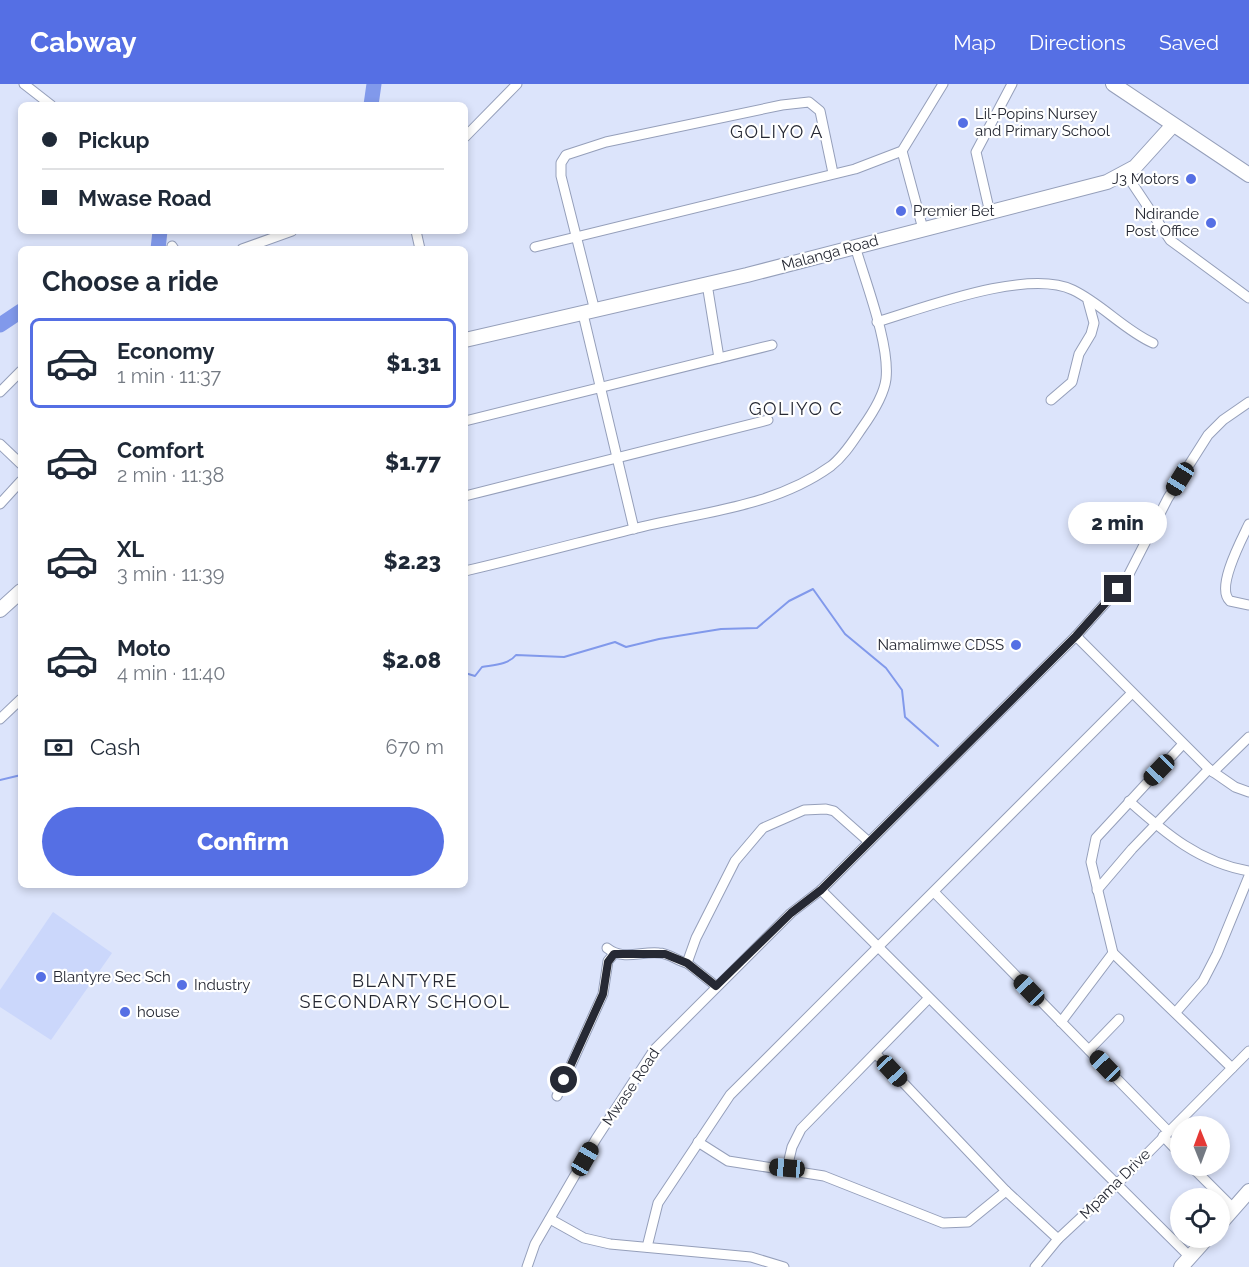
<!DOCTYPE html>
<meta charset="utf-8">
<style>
body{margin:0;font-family:Raleway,sans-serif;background:#f2f2f3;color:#1f2937;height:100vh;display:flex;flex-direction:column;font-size:22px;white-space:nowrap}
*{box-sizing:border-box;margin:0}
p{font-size:20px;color:#747a83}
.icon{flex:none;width:33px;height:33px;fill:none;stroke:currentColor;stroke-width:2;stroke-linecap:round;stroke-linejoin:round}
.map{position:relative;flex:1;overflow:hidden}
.side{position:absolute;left:18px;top:162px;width:450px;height:642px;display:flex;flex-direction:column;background:#fff;border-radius:9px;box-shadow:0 3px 9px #0003}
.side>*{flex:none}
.guide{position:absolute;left:18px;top:18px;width:450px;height:132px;border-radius:9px;box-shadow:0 3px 9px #0003;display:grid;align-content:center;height:132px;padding:0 24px;background:#fff}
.needle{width:39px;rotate:359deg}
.controls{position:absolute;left:1170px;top:1032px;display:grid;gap:12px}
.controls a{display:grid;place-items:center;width:60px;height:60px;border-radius:50%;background:#fff;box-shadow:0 3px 9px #0003;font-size:30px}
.end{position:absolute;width:27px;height:27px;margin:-14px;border:8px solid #262934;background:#fff;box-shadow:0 0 0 3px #fff}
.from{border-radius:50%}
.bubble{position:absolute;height:42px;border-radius:21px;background:#fff;box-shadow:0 3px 9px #0003;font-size:20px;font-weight:800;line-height:42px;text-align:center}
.car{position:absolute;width:18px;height:36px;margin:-18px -9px;border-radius:8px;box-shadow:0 0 4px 2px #0007;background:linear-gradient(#222 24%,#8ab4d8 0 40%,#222 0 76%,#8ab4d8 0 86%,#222 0)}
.guide b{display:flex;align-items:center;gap:21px;height:57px;font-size:22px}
.guide b+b{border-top:2px solid #e0e1e3}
.guide i{width:15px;height:15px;background:#1f2937}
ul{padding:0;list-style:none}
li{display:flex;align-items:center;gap:18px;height:90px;margin:0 12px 9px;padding:0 12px;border:3px solid transparent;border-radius:9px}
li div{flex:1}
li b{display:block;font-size:22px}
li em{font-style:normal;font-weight:800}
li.on{border-color:#556fe4}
li>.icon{width:54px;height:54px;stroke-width:1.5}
h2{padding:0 24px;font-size:27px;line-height:72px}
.pay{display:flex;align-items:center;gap:15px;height:66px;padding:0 24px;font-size:22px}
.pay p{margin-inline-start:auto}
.primary-button{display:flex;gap:12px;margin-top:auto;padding:12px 24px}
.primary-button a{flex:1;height:69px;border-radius:36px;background:#556fe4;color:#fff;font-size:24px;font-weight:800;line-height:69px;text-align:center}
header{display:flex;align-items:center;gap:36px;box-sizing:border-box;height:84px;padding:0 30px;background:#556fe4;color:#fff}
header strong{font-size:28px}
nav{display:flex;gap:33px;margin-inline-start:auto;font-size:21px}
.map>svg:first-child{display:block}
</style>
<header>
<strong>Cabway</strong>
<nav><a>Map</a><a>Directions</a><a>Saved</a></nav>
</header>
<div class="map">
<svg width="1249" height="1183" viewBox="0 0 1249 1183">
<rect width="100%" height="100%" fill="#dce4fb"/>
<polygon fill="#cbd7fb" points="53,828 112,869 51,956 0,923 0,906"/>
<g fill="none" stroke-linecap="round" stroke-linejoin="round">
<g stroke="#8199eb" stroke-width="2">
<path d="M465,589l10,3 7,-9c11,-2 26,-2 34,-12l48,2 51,-15 11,5 33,-8 62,-10 36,-1 32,-27 24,-12 32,45 41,34 16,22 3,27 33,29"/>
<polyline points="0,696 21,691"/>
</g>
<g stroke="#8199eb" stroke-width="15">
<polyline points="371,21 374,0"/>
<polyline points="158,165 160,147"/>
<polyline points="0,241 21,227"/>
</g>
<defs>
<g id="street">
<polyline points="24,0 51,21"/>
<polyline points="465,53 517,0"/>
<polyline points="902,67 923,145"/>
<polyline points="1126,90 1170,156 1249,214"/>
<polyline points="990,129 976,68 1012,0"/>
<polyline points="416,147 420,165"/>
<polyline points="172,162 174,165"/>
<polyline points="535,163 855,85 902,67 943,0"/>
<polyline points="242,165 292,147"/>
<polyline points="707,200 719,274"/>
<polyline points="595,227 561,92 561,79 566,71 606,58 782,21 809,18 820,27 833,89"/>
<polyline points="583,230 634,445"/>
<path d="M877,238c47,-14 150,-54 196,-32 29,14 51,40 80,53"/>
<polyline points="0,308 21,287"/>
<polyline points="1051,316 1072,298 1079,270 1091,250 1094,239 1088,217"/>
<polyline points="465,337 772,261"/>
<polyline points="0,360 21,380"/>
<polyline points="465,412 768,336"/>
<polyline points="0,420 21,397"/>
<path d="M1249,440c-7,15 -34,64 -19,77l19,4"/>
<path d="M465,487c56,-13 112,-28 168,-42 66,-17 140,-21 198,-63 13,-10 22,-25 31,-38 10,-14 22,-33 24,-49 4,-35 -21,-98 -31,-133"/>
<polyline points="1076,552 1209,685 1235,703 1249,708"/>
<polyline points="0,635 21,615"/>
<polyline points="1182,661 1096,754 1091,778 1113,869 1232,984"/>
<polyline points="1213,688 1249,653"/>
<path d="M1129,717c36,32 71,62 120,70"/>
<polyline points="821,806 1190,1173"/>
<polyline points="1097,806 1132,765 1209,685"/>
<polyline points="934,808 1168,1047"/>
<path d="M607,864c16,13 34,3 52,5 10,0 18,8 28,10"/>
<polyline points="716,902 687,879 696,854 735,777 763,744 804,726 826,725 834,727 869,758"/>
<polyline points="1176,928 1203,897 1217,870 1249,792"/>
<polyline points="1061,938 1113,869"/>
<polyline points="1089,966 1119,935"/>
<polyline points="876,970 1006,1107 1058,1155"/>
<polyline points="557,1012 603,910 608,877 614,870"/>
<polyline points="1163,1052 1180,1070"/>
<polyline points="698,1058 728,1077 824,1092 943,1139 968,1138 1006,1107"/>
<polyline points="1191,1082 1233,1124"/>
<polyline points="787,1084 792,1063 801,1045 928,915"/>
<polyline points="550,1135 584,1154 610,1160 751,1173 784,1183"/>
<polyline points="647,1163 658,1119 730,1011 1132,609"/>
<polyline points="527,1183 535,1160 596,1055 654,966 791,829 821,806 1076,552 1118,505 1127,494 1168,414 1208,351 1223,336 1249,318"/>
<polyline points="1035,1183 1058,1155 1116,1101 1249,967"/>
</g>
<g id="secondary">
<polyline points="1113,0 1249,91"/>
<polyline points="465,256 747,191 1107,98 1135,83 1173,41"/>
<polyline points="0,526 21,507"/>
<polyline points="1220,1140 1249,1107"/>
<polyline points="1181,1183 1207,1154"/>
</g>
</defs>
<use href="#street" stroke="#959fba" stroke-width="11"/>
<use href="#secondary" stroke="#959fba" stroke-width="16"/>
<use href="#street" stroke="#fff" stroke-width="9"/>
<use href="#secondary" stroke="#fff" stroke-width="14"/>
</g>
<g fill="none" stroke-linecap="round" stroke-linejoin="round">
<polyline stroke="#262934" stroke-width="8" points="564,996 603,910 608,878 614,870 665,870 687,879 716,902 791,829 821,806 1076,552 1118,505"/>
</g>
<g fill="#556fe4" stroke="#fff" stroke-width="2">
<circle cx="963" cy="39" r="6"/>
<circle cx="1191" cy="95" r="6"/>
<circle cx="901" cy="127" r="6"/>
<circle cx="1211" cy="139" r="6"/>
<circle cx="1016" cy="561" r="6"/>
<circle cx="41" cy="893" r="6"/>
<circle cx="182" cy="901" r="6"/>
<circle cx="125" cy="928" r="6"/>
</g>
<g text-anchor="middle" stroke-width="4.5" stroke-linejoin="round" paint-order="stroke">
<g font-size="15" fill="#262934" stroke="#fff" text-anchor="start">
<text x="975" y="35">Lil-Popins Nursey<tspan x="975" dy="17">and Primary School</tspan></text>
<text x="1179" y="100" text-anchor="end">J3 Motors</text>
<text x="913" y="132">Premier Bet</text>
<text x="1199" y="135" text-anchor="end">Ndirande<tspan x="1199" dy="17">Post Office</tspan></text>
<text x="1004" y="566" text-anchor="end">Namalimwe CDSS</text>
<text x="53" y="898">Blantyre Sec Sch</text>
<text x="194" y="906">Industry</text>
<text x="137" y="933">house</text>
</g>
<g font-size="15" fill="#262934" stroke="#fff">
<text transform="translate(830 169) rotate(-15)" y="5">Malanga Road</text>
<text transform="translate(631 1003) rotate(-56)" y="5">Mwase Road</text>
<text transform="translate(1115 1100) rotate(-45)" y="5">Mpama Drive</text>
</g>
<g font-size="18" letter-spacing="1.5" fill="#262934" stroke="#fff">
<text x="777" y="54">GOLIYO A</text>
<text x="796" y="331">GOLIYO C</text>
<text x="405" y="903">BLANTYRE<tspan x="405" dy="21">SECONDARY SCHOOL</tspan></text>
</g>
</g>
</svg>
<div class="controls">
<a><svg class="needle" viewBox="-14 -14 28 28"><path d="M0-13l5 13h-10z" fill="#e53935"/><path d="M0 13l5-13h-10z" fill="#747a83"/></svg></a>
<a><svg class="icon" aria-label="locate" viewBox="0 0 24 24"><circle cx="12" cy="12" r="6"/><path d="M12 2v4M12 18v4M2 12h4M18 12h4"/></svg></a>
</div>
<i class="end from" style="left:564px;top:996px"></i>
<i class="end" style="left:1118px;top:505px"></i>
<div class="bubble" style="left:1068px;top:418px;width:99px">2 min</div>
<i class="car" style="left:1180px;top:395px;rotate:212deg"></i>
<i class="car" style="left:1159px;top:686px;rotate:224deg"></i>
<i class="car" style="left:1029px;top:906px;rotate:316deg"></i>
<i class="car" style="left:1105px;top:982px;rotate:316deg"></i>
<i class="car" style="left:892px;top:987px;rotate:137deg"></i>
<i class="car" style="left:585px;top:1075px;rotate:30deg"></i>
<i class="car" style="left:787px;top:1084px;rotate:275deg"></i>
<div class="guide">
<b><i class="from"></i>Pickup</b>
<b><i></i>Mwase Road</b>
</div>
<section class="side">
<h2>Choose a ride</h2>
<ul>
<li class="on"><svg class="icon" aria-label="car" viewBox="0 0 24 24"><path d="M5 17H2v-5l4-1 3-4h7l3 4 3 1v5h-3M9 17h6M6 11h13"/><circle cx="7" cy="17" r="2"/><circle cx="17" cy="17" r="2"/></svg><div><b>Economy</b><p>1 min · 11:37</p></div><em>$1.31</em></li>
<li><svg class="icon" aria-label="car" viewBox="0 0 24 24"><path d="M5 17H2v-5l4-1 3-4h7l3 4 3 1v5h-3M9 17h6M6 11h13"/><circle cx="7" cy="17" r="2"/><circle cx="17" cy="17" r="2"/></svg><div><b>Comfort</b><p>2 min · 11:38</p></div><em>$1.77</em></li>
<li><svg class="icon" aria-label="car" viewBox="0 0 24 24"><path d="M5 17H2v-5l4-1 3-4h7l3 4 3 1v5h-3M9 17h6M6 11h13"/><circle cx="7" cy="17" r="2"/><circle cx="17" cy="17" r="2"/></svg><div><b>XL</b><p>3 min · 11:39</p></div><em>$2.23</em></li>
<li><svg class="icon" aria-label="car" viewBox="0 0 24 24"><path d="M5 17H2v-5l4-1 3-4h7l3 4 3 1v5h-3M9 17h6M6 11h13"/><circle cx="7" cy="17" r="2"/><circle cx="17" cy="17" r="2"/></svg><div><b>Moto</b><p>4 min · 11:40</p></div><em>$2.08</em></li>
</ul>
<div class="pay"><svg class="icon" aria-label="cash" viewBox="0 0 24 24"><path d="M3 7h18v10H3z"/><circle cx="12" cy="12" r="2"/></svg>Cash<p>670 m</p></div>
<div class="primary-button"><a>Confirm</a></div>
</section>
</div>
